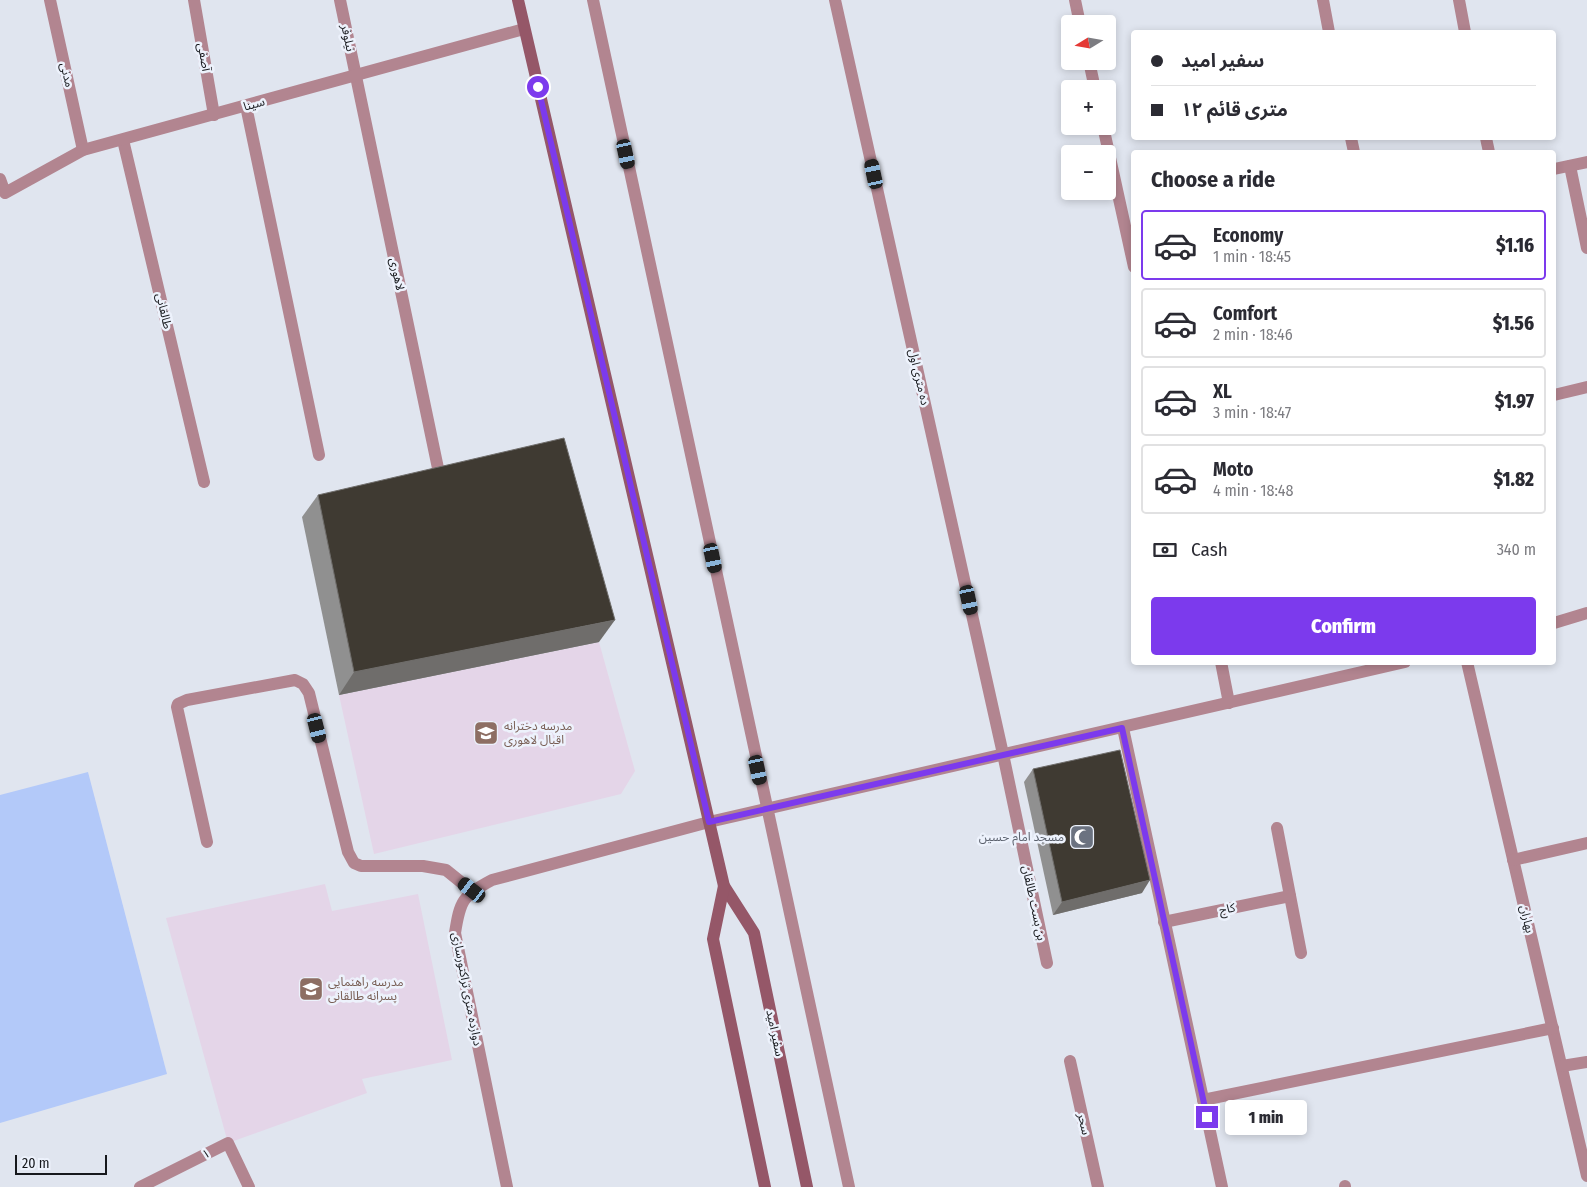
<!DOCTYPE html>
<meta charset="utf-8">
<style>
body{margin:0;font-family:"Fira Sans Condensed","Noto Sans Arabic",sans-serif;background:#f2f2f3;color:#2b2b33;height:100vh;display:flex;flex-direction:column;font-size:19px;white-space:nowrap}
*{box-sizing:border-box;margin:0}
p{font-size:16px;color:#7c7c81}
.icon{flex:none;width:28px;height:28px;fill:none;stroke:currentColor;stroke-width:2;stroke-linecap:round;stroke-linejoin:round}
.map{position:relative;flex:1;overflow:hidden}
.side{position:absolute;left:1131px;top:150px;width:425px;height:515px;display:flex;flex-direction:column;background:#fff;border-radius:5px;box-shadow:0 2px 8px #0003}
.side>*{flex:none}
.banner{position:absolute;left:1131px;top:30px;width:425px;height:110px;border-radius:5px;box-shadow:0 2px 8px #0003;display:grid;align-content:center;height:110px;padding:0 20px;background:#fff}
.needle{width:32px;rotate:259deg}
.tools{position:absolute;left:1061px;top:15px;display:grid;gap:10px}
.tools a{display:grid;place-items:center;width:55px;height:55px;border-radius:5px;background:#fff;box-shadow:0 2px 8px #0003;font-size:25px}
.scale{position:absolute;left:15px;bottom:12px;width:92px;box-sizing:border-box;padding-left:5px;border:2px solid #16181c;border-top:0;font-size:14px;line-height:18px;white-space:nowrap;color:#16181c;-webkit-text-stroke:4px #edf2fc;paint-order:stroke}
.end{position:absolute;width:22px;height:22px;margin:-11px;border:6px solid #7c3aed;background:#fff;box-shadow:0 0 0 2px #fff}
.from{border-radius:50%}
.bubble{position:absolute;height:35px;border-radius:5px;background:#fff;box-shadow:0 2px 8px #0003;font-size:16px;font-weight:800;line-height:35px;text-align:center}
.car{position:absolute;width:15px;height:30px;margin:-15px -8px;border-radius:6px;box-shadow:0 0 4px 1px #0007;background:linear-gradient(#222 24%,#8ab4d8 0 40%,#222 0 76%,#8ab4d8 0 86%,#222 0)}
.banner b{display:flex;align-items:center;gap:18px;height:48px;font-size:19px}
.banner b+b{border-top:1px solid #e1e1e2}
.banner i{width:12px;height:12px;background:#2b2b33}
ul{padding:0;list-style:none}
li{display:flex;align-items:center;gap:15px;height:70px;margin:0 10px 8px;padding:0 10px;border:2px solid #e1e1e2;border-radius:5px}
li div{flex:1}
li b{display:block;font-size:19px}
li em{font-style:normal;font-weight:800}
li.current{border-color:#7c3aed}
li>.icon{width:45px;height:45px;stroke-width:1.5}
h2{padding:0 20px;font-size:22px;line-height:60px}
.pay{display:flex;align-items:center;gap:12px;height:55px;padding:0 20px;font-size:19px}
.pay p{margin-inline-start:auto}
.button{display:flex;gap:10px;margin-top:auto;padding:10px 20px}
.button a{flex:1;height:58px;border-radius:5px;background:#7c3aed;color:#fff;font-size:20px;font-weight:800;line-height:58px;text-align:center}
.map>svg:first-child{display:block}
</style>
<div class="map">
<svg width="1587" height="1187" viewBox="0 0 1587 1187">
<rect width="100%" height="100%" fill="#e0e5ef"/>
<g fill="#e4d5e8">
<polygon points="599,642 635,771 621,794 374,854 339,695"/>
<polygon points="325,884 332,911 418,894 452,1060 362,1079 367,1093 228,1143 166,918"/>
</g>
<polygon fill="#b3c9f9" points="88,772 167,1074 0,1123 0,795"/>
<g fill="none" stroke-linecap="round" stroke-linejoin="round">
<polyline stroke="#b28590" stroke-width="12" points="140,1187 228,1143 249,1187"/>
<g stroke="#b28590" stroke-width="12">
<polyline points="50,0 83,150"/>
<polyline points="194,0 214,115"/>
<polyline points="340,0 439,473"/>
<polyline points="593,0 849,1187"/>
<polyline points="835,0 1003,754 1047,963"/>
<polyline points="1075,0 1080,24"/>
<polyline points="1323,0 1329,32"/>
<polyline points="1459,0 1465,32"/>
<polyline points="1089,61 1095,89"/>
<polyline points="246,106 319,455"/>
<polyline points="1103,126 1134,267"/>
<polyline points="1351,138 1354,152"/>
<polyline points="1486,138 1489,152"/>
<polyline points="123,140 204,482"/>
<polyline points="1570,166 1587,248"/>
<polyline points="1554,169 1587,162"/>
<polyline points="0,179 5,193 83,150 524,29"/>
<polyline points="1554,395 1587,387"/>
<polyline points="1554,623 1587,613"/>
<polyline points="1221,662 1229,703"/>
<polyline points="1467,662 1587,1176"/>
<polyline points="1123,728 1222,1187"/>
<polyline points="1277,828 1301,953"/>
<polyline points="207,842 177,707 178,704 187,700 295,680 303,684 309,693 348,852 354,863 361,866 423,866 446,870 472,891"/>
<polyline points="1513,860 1587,843"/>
<polyline points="1164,922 1290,896"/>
<polyline points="1070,1061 1098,1187"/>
<polyline points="1562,1066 1587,1062"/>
<polyline points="1203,1100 1553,1028"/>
<polyline points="1345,1186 1345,1187"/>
<path d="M507,1187l-52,-254c5,-32 7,-37 37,-53l217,-58 696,-160"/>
</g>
<g stroke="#955768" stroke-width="12">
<polyline points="518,0 724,886 754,933 807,1187"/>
<polyline points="724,886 713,939 765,1187"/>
</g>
</g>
<g fill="#909090">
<polygon points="318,495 599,642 339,695 302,517"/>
<polygon points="1033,769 1142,893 1053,915 1024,782"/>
</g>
<g fill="#6f6d6b">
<polygon points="615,620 599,642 339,695 354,672"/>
<polygon points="1150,880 1142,893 1053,915 1062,902"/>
</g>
<g fill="#3f3a32" stroke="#6f6d6b">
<polygon points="564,438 615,620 354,672 318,495"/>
<polygon points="1120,750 1150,880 1062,902 1033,769"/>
</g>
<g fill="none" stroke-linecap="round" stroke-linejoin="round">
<polyline stroke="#7c3aed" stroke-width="6" points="538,87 709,822 1122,728 1207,1117"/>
</g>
<defs>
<symbol id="school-square" viewBox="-11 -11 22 22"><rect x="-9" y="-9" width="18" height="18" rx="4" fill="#8d6e63" stroke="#edf2fc"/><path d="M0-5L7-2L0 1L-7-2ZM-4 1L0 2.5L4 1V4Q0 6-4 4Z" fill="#fff"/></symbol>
<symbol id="mosque-square" viewBox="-11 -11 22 22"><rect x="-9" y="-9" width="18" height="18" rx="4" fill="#6b7280" stroke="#edf2fc"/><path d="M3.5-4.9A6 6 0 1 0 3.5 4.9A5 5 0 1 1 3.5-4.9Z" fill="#fff"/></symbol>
</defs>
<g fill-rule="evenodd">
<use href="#school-square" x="472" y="719" width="28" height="28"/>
<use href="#mosque-square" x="1068" y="823" width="28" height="28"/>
<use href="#school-square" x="297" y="975" width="28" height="28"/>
</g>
<g text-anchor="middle" stroke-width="5" stroke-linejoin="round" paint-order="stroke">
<g font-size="12" fill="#16181c" stroke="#edf2fc">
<text transform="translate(348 38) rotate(78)" y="4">نیلوفر</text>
<text transform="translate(204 57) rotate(80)" y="4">آصفی</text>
<text transform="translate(67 75) rotate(77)" y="4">مدنی</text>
<text transform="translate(254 104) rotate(-16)" y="4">سینا</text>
<text transform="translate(397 274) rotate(78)" y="4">لاهوری</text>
<text transform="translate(164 311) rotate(77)" y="4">طالقانی</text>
<text transform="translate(919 377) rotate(77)" y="4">ده متری اول</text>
<text transform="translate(1034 903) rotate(78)" y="4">بن بست طالقان</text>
<text transform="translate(1227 909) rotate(-12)" y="4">کاج</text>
<text transform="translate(1527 919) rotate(77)" y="4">بهاران</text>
<text transform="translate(467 989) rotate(79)" y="4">دوازده متری تراکتورسازی</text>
<text transform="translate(775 1033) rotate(78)" y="4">سفیر امید</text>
<text transform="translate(1084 1124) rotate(78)" y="4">سحر</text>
<text transform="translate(206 1154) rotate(-27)" y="4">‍۱</text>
</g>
<g font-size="12" fill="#785e54" stroke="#edf2fc" text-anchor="start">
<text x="504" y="730">مدرسه دخترانه<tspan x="504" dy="14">اقبال لاهوری</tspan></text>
<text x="328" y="986">مدرسه راهنمایی<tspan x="328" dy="14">پسرانه طالقانی</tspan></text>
</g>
<g font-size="12" fill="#5b616d" stroke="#edf2fc" text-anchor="end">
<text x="1064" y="841">مسجد امام حسین</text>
</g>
</g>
</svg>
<div class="tools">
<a><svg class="needle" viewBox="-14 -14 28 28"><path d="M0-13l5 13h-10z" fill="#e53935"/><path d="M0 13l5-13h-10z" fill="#7c7c81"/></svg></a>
<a>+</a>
<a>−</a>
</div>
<div class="scale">20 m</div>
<i class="end from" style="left:538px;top:87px"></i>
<i class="end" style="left:1207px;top:1117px"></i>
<div class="bubble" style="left:1225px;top:1100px;width:82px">1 min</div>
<i class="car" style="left:626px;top:154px;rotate:168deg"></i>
<i class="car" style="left:874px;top:174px;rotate:348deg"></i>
<i class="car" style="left:713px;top:558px;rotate:168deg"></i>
<i class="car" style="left:969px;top:600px;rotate:168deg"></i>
<i class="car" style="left:317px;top:728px;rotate:166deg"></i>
<i class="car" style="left:758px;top:770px;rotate:168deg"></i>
<i class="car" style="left:472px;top:890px;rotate:308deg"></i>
<div class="banner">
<b><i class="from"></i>سفیر امید</b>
<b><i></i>۱۲ متری قائم</b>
</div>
<section class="side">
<h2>Choose a ride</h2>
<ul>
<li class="current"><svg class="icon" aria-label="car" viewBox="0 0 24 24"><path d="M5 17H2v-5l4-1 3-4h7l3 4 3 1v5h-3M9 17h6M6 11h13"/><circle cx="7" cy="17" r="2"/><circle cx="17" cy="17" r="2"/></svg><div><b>Economy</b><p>1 min · 18:45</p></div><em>$1.16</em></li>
<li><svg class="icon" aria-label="car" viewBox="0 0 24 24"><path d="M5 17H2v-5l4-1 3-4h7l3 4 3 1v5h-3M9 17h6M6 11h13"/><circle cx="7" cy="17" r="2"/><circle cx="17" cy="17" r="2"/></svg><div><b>Comfort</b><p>2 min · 18:46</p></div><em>$1.56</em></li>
<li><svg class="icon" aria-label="car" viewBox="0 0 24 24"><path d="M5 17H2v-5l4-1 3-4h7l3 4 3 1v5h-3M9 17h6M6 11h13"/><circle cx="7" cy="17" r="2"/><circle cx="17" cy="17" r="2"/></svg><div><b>XL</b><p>3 min · 18:47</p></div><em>$1.97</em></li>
<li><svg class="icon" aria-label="car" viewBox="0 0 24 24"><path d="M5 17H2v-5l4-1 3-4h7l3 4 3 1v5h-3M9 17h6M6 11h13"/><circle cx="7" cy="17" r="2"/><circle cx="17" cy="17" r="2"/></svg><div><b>Moto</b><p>4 min · 18:48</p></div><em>$1.82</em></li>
</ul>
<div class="pay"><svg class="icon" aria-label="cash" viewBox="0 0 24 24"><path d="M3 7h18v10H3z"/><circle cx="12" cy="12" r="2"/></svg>Cash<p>340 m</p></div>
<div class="button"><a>Confirm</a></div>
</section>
</div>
